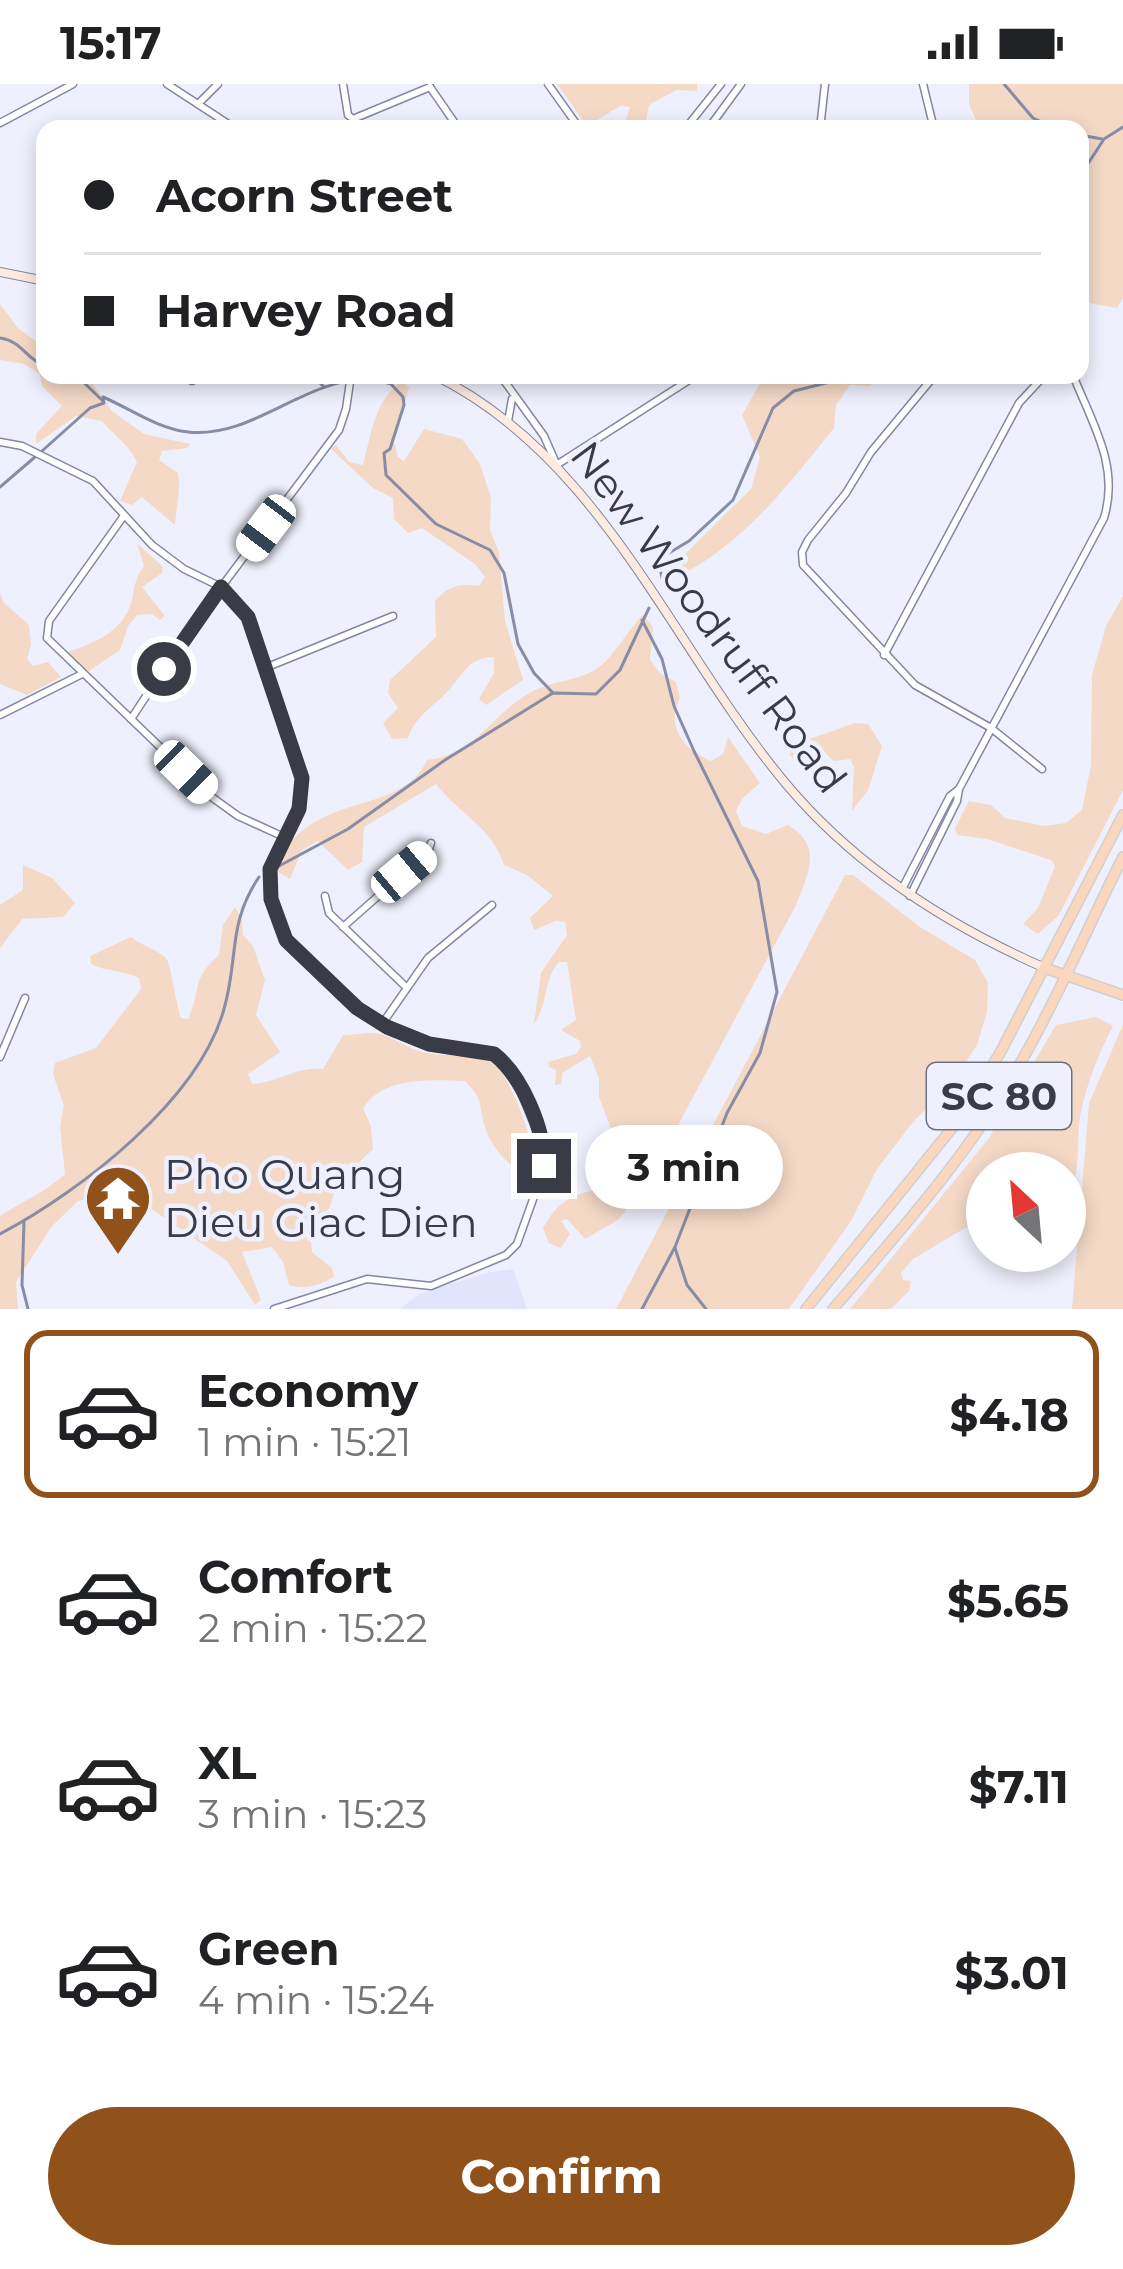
<!DOCTYPE html>
<meta charset="utf-8">
<style>
body{margin:0;font-family:Montserrat,sans-serif;background:#f2f2f2;color:#202124;height:100vh;display:flex;flex-direction:column;font-size:45px;white-space:nowrap}
*{box-sizing:border-box;margin:0}
p{font-size:39px;color:#757577}
.icon{flex:none;width:66px;height:66px;fill:none;stroke:currentColor;stroke-width:2;stroke-linecap:round;stroke-linejoin:round}
.map{position:relative;height:1225px;overflow:hidden}
.panel{display:flex;flex-direction:column;background:#fff;flex:1}
.panel>*{flex:none}
.banner{position:absolute;left:36px;top:36px;width:1053px;height:264px;border-radius:24px;box-shadow:0 6px 18px #0003;display:grid;align-content:center;height:264px;padding:0 48px;background:#fff}
.needle{width:78px;rotate:334deg}
.tools{position:absolute;left:966px;top:1068px;display:grid;gap:24px}
.tools a{display:grid;place-items:center;width:120px;height:120px;border-radius:50%;background:#fff;box-shadow:0 6px 18px #0003;font-size:60px}
.end{position:absolute;width:54px;height:54px;margin:-27px;border:15px solid #393b47;background:#fff;box-shadow:0 0 0 6px #fff}
.from{border-radius:50%}
.bubble{position:absolute;height:84px;border-radius:42px;background:#fff;box-shadow:0 6px 18px #0003;font-size:39px;font-weight:700;line-height:84px;text-align:center}
.car{position:absolute;width:36px;height:72px;margin:-36px -18px;border-radius:15px;box-shadow:0 0 9px 3px #0007;background:linear-gradient(#fff 24%,#345 0 40%,#fff 0 76%,#345 0 86%,#fff 0)}
.banner b{display:flex;align-items:center;gap:42px;height:114px;font-size:45px}
.banner b+b{border-top:3px solid #e0e0e0}
.banner i{width:30px;height:30px;background:#202124}
ul{padding:21px 0 0;list-style:none}
li{display:flex;align-items:center;gap:36px;height:168px;margin:0 24px 18px;padding:0 24px;border:6px solid transparent;border-radius:24px}
li div{flex:1}
li b{display:block;font-size:45px}
li em{font-style:normal;font-weight:700}
li.selected{border-color:#91511b}
li>.icon{width:108px;height:108px;stroke-width:1.5}
.action{display:flex;gap:24px;margin-top:auto;padding:24px 48px}
.action a{flex:1;height:138px;border-radius:72px;background:#91511b;color:#fff;font-size:48px;font-weight:700;line-height:138px;text-align:center}
.status{display:flex;justify-content:space-between;align-items:center;height:84px;padding:0 60px;background:#fff;direction:ltr}
.status svg{height:33px;fill:currentColor}
.map>svg:first-child{display:block}
</style>
<div class="status"><b>15:17</b><svg viewBox="0 0 49 12"><path d="M0 12V9h3v3zM5 12V6h3v6zM10 12V3h3v9zM15 12V0h3v12zM26 1h20v11H26zM47 4h2v5h-2z"/></svg></div>
<div class="map">
<svg width="1123" height="1225" viewBox="0 0 1123 1225">
<rect width="100%" height="100%" fill="#eff0fd"/>
<polygon fill="#e1e4fc" points="513,1185 527,1225 400,1225 419,1210 486,1189"/>
<g fill="#f4d9c7">
<polygon points="557,0 697,0 697,7 676,6 649,21 644,45 623,45 630,23 620,22 587,42"/>
<polygon points="969,0 1123,0 1123,214 1117,224 1090,219 1080,209 1080,45 980,45 969,20"/>
<path d="M0,220l18,24 27,20v27h41l26,36 32,23 46,10 -3,4 -25,3 -3,9 19,13c3,18 -2,34 -3,52l-33,-28 -10,8 -12,-4 17,-39c-8,-18 -23,-26 -35,-41l-26,-5 -40,28v-10l26,-28 -20,-20 -2,-12 -16,-10 -24,-4z"/>
<path d="M765,291h116l-11,11 -20,-1 -14,20 -2,23c-46,57 -94,121 -162,151l1,-13 78,-77 9,-32 -18,-42z"/>
<path d="M401,298l8,5 -15,55 4,15 6,4 20,-32 38,10 18,25 11,34 -1,32 9,22 6,69 18,59 -37,25 -7,-6 15,-26v-16c-23,1 -27,11 -40,27 -16,21 -37,28 -46,54l-16,1 -9,-16 15,-15 -10,-15 2,-13 46,-43 -1,-36c13,-15 24,-18 44,-15l6,-9 -10,-13 -53,-36 -14,5 -14,-14 -1,-21 -20,-10 -42,-39 5,-4 13,17 14,3c9,-32 10,-62 38,-83z"/>
<path d="M137,459l26,24 -1,6 -20,14 23,29 -5,4 -8,-6 -15,1 -9,11 -8,24 -34,23 -16,-16v-6c26,-8 53,-21 61,-48 4,-15 3,-24 13,-37z"/>
<polygon points="0,508 3,518 29,541 31,560 27,575 33,582 48,578 61,593 27,611 0,600"/>
<polygon points="1123,512 1123,706 1059,831 1038,850 1023,840 1038,824 1055,782 1051,776 987,755 957,751 955,744 969,717 991,721 1005,734 1044,742 1066,739 1082,726 1091,681 1092,591 1106,542"/>
<path d="M643,531l10,12 -3,33 10,13 16,9 4,16c-15,28 4,52 31,63l12,-7 5,-17 32,46 -18,16 -6,12 6,15 24,8 22,-9c36,21 20,50 7,82l-150,280 -27,33 -33,19 -18,-20 -6,2 9,13 -9,14 -12,-5 -6,-15c18,-31 29,-32 62,-41l16,-32 -22,-58v-19l-9,-22 -28,17 -1,11 -6,1 1,-15 -7,-3 -1,-5 28,-8 5,-7 -1,-6 -19,-11 15,-10 -9,-58h-8c-16,18 -11,43 -25,62l7,-51 26,-38 -2,-13 -9,-1 -22,9 -4,-12 23,-22 -26,-21 -23,-10c-11,-37 -46,-52 -68,-81l-72,43 -2,35 -14,8 -30,-29 -16,9 -12,29 -16,-9c35,-84 126,-50 153,-110 51,-6 64,-47 106,-69 20,-10 43,-10 62,-21 20,-13 31,-39 48,-55z"/>
<polygon points="855,639 868,640 882,662 868,706 852,727 854,683 850,675 834,677 823,667 811,671 807,679 798,680 790,671 790,662"/>
<polygon points="23,781 52,794 75,819 63,833 22,835 0,864 0,821 23,806"/>
<polygon points="845,791 853,791 920,843 975,876 988,899 987,928 977,961 953,998 913,1038 877,1085 851,1137 789,1225 616,1225"/>
<path d="M235,823l7,13 1,15 10,11 12,34 -9,35 24,37 -32,22 4,10c27,-2 45,-18 71,-15l20,-34c11,0 29,-4 37,-1 19,6 30,17 53,20 18,3 41,-3 57,7 22,13 46,88 46,112l-12,3c-17,-14 -33,-28 -39,-49 -7,-24 -1,-27 -20,-46 -33,-1 -83,-5 -102,28l8,17 2,23 -20,19 -9,-5 -15,46 -20,12 3,31 20,16 2,9c-15,8 -28,13 -45,8l-6,-23 -11,-15 -30,5 19,48 -6,5 -28,-44 -77,-53 -25,3 -25,-15 -22,5 -26,25 -36,56 2,27h-18v-93c22,-15 46,-24 65,-42l-5,-48 4,-20 -11,-32 2,-11 41,-15 45,-59 -2,-11c-16,-8 -32,-6 -48,-14l-1,-8 41,-19c9,8 27,13 35,21 5,6 10,47 15,60l7,1c14,-29 2,-39 31,-64l4,-30z"/>
<path d="M1096,933l17,9c-15,29 -27,59 -33,91 -4,28 2,61 -15,84v-28h-78v42l-74,44 -12,14 2,7 8,1 -2,10 -18,18h-41l139,-171 67,-113z"/>
<polygon points="1123,941 1123,1225 1072,1225 1089,1019"/>
</g>
<g fill="none" stroke-linecap="round" stroke-linejoin="round">
<g stroke="#888ca4" stroke-width="3">
<polyline points="1004,0 1033,34 1056,45"/>
<polyline points="1080,51 1102,55"/>
<polyline points="1080,92 1104,55 1123,43"/>
<path d="M0,254c22,3 26,21 45,28"/>
<polyline points="76,291 103,317"/>
<polyline points="312,291 324,303"/>
<path d="M42,367l48,-43 14,-5 -1,-6c28,12 55,32 85,35 73,8 130,-71 203,-48l12,13 1,8 -14,44 -6,4 2,22 50,49 54,26 14,23 14,71 16,29 19,20"/>
<polyline points="0,403 35,373"/>
<polyline points="663,500 660,483 664,472 689,457 733,416 773,324 794,307 858,291"/>
<polyline points="279,782 348,745 445,676 553,609 596,610 620,586 649,524"/>
<polyline points="24,1138 22,1201 28,1225"/>
<path d="M0,1150c81,-43 199,-134 224,-225 15,-52 3,-84 35,-132"/>
<polyline points="675,1164 687,1201 706,1225"/>
<polyline points="642,1225 675,1163 727,1029 760,969 777,908 758,797 694,667 674,622 662,575 642,536"/>
</g>
<defs>
<g id="minor">
<polyline points="167,0 236,45"/>
<polyline points="343,0 348,31 353,35 430,3"/>
<polyline points="548,0 580,45"/>
<polyline points="923,0 934,45"/>
<polyline points="430,3 459,45"/>
<polyline points="198,20 218,0"/>
<polyline points="0,39 73,0"/>
<polyline points="685,45 721,0"/>
<polyline points="708,45 741,0"/>
<polyline points="820,45 825,0"/>
<polyline points="500,291 544,352 555,377"/>
<polyline points="935,291 871,368 846,409 808,456 802,468 803,481 915,601 991,644 1042,685"/>
<polyline points="192,297 192,291"/>
<polyline points="508,337 512,315"/>
<polyline points="0,358 22,362 93,397 152,461 184,485 221,503 243,524 302,693 300,725 270,785 271,815 286,856 357,924 387,943 429,960 493,971 507,982 517,999 543,1062 541,1093 517,1160 506,1171 431,1202 367,1195 274,1225"/>
<polyline points="558,380 697,291"/>
<polyline points="123,433 49,537 47,554 213,714 238,732 284,753"/>
<polyline points="884,571 1019,319 1045,291"/>
<polyline points="265,584 393,532"/>
<polyline points="0,631 82,590"/>
<polyline points="131,635 195,538 339,346 346,325 351,291"/>
<polyline points="902,805 950,712 959,705"/>
<polyline points="325,812 329,829 406,903"/>
<path d="M910,812l47,-95 2,-12 145,-271c16,-52 -12,-95 -31,-143"/>
<polyline points="343,843 428,768 431,759"/>
<polyline points="382,940 428,874 492,821"/>
<polyline points="0,973 25,914"/>
</g>
<g id="secondary">
<polyline points="0,188 45,197"/>
<path d="M434,291c168,82 238,273 353,410 70,83 160,140 258,183"/>
</g>
<g id="primary">
<polyline points="1045,884 1123,911"/>
<polyline points="806,1225 953,1043 1000,969 1123,731"/>
<path d="M833,1225c67,-78 138,-157 188,-247 38,-66 68,-138 102,-205"/>
</g>
</defs>
<use href="#minor" stroke="#8286a2" stroke-width="9"/>
<use href="#secondary" stroke="#8286a2" stroke-width="10"/>
<use href="#primary" stroke="#cfd0d3" stroke-width="12"/>
<use href="#minor" stroke="#fff" stroke-width="6"/>
<use href="#secondary" stroke="#fdebdf" stroke-width="8"/>
<use href="#primary" stroke="#fbd7be" stroke-width="9"/>
</g>
<g fill="none" stroke-linecap="round" stroke-linejoin="round">
<path stroke="#393b47" stroke-width="15" d="M164,585l57,-82 27,30 54,161 -3,31 -29,60 1,30 15,41 71,68 30,19 42,17 65,10c28,22 51,76 50,112"/>
</g>
<defs>
<symbol id="temple-pin" viewBox="-11 -11 22 30"><path d="M0 17L-7.5 6A9.5 9.5 0 1 1 7.5 6Z" fill="#91511b" stroke="#eff0fd"/><path d="M0-6L5-2H3V0L6.5 2.5H4V6H1.5V3h-3V6H-4V2.5H-6.5L-3 0V-2H-5Z" fill="#fff"/></symbol>
</defs>
<g fill-rule="evenodd">
<use href="#temple-pin" x="80" y="1076" width="76" height="104"/>
</g>
<g text-anchor="middle" stroke-width="9" stroke-linejoin="round" paint-order="stroke">
<rect fill="#eff0fd" stroke="#70717e" stroke-width="3" x="927" y="979" width="144" height="66" rx="9"/>
<g font-size="39" font-weight="bold" fill="#393b47">
<text x="999" y="1026">SC 80</text>
</g>
<g font-size="42" fill="#393b47" stroke="#eff0fd">
<text transform="translate(709 533) rotate(53)" y="15">New Woodruff Road</text>
</g>
<g font-size="42" fill="#393b47" stroke="#eff0fd" text-anchor="start">
<text x="164" y="1105">Pho Quang<tspan x="164" dy="48">Dieu Giac Dien</tspan></text>
</g>
</g>
</svg>
<div class="tools">
<a><svg class="needle" viewBox="-14 -14 28 28"><path d="M0-13l5 13h-10z" fill="#e53935"/><path d="M0 13l5-13h-10z" fill="#757577"/></svg></a>
</div>
<i class="end from" style="left:164px;top:585px"></i>
<i class="end" style="left:544px;top:1082px"></i>
<div class="bubble" style="left:585px;top:1041px;width:198px">3 min</div>
<i class="car" style="left:266px;top:444px;rotate:217deg"></i>
<i class="car" style="left:186px;top:688px;rotate:134deg"></i>
<i class="car" style="left:404px;top:788px;rotate:50deg"></i>
<div class="banner">
<b><i class="from"></i>Acorn Street</b>
<b><i></i>Harvey Road</b>
</div>
</div>
<section class="panel">
<ul>
<li class="selected"><svg class="icon" aria-label="car" viewBox="0 0 24 24"><path d="M5 17H2v-5l4-1 3-4h7l3 4 3 1v5h-3M9 17h6M6 11h13"/><circle cx="7" cy="17" r="2"/><circle cx="17" cy="17" r="2"/></svg><div><b>Economy</b><p>1 min · 15:21</p></div><em>$4.18</em></li>
<li><svg class="icon" aria-label="car" viewBox="0 0 24 24"><path d="M5 17H2v-5l4-1 3-4h7l3 4 3 1v5h-3M9 17h6M6 11h13"/><circle cx="7" cy="17" r="2"/><circle cx="17" cy="17" r="2"/></svg><div><b>Comfort</b><p>2 min · 15:22</p></div><em>$5.65</em></li>
<li><svg class="icon" aria-label="car" viewBox="0 0 24 24"><path d="M5 17H2v-5l4-1 3-4h7l3 4 3 1v5h-3M9 17h6M6 11h13"/><circle cx="7" cy="17" r="2"/><circle cx="17" cy="17" r="2"/></svg><div><b>XL</b><p>3 min · 15:23</p></div><em>$7.11</em></li>
<li><svg class="icon" aria-label="car" viewBox="0 0 24 24"><path d="M5 17H2v-5l4-1 3-4h7l3 4 3 1v5h-3M9 17h6M6 11h13"/><circle cx="7" cy="17" r="2"/><circle cx="17" cy="17" r="2"/></svg><div><b>Green</b><p>4 min · 15:24</p></div><em>$3.01</em></li>
</ul>
<div class="action"><a>Confirm</a></div>
</section>
